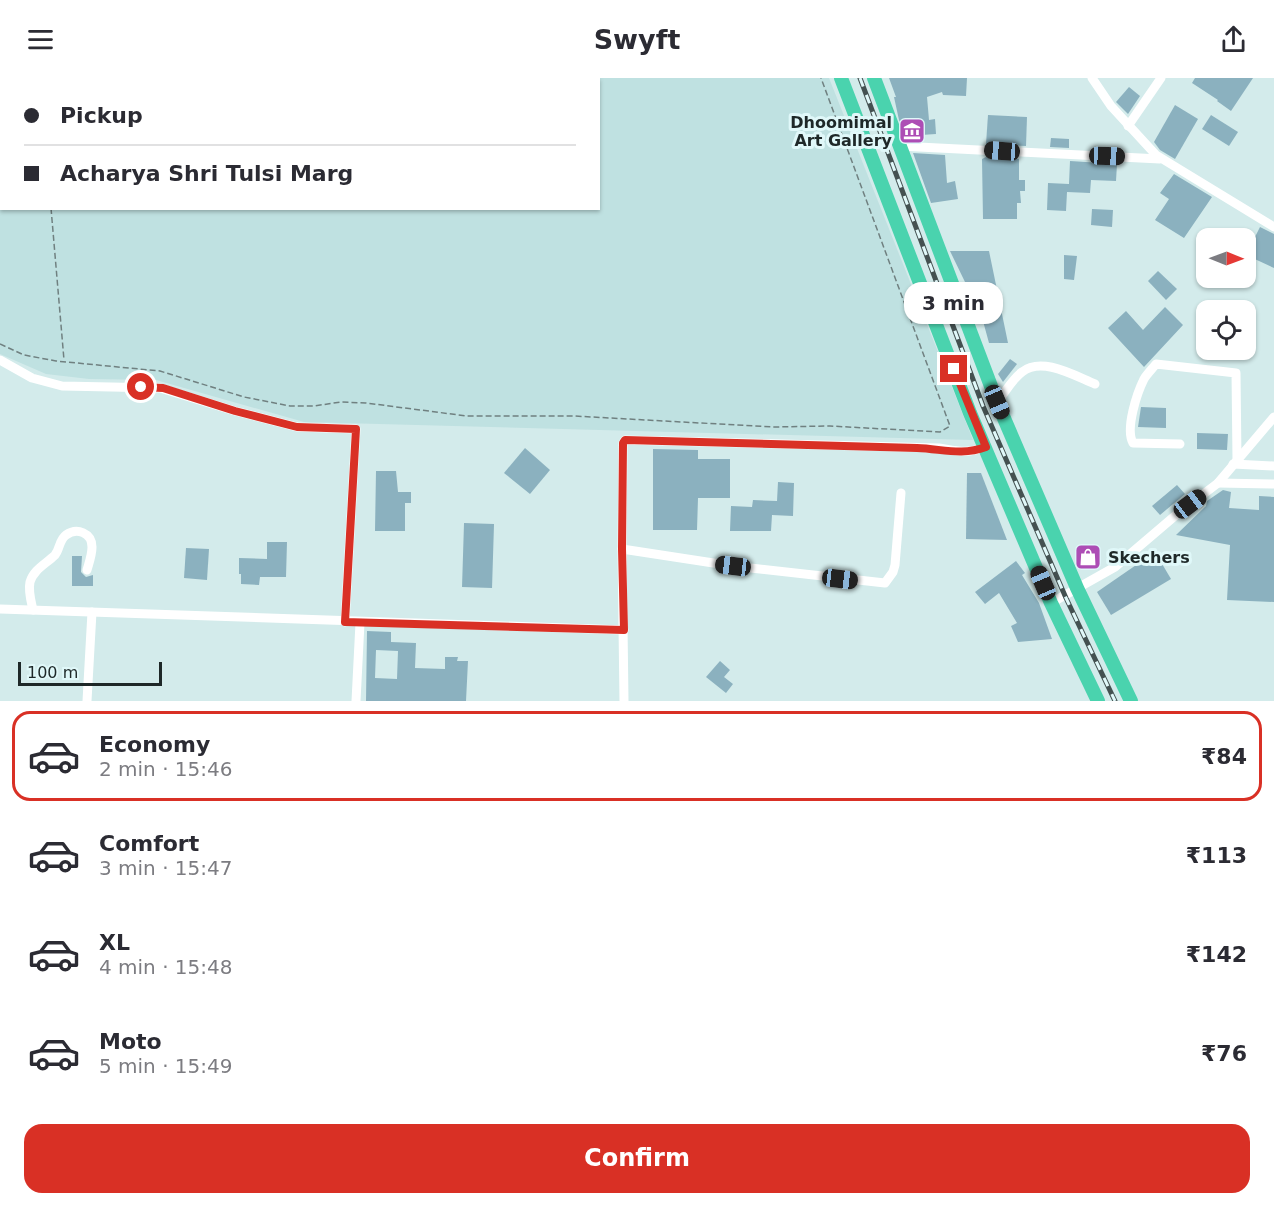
<!DOCTYPE html>
<meta charset="utf-8">
<style>
body{margin:0;font-family:"DejaVu Sans",sans-serif;background:#f7f7f7;color:#2b2b33;height:100vh;display:flex;flex-direction:column;font-size:22px;white-space:nowrap}
*{box-sizing:border-box;margin:0}
p{font-size:20px;color:#7c7c81}
.icon{flex:none;width:33px;height:33px;fill:none;stroke:currentColor;stroke-width:2;stroke-linecap:round;stroke-linejoin:round}
.map{position:relative;height:623px;overflow:hidden}
.sheet{display:flex;flex-direction:column;background:#fff;flex:1}
.sheet>*{flex:none}
.hud{position:absolute;left:0px;top:0px;width:600px;height:132px;box-shadow:0 2px 4px #0004;display:grid;align-content:center;height:132px;padding:0 24px;background:#fff}
.needle{width:39px;rotate:91deg}
.tools{position:absolute;left:1196px;top:150px;display:grid;gap:12px}
.tools a{display:grid;place-items:center;width:60px;height:60px;border-radius:12px;background:#fff;box-shadow:0 2px 4px #0004;font-size:30px}
.scale{position:absolute;left:18px;bottom:15px;width:144px;box-sizing:border-box;padding-left:6px;border:3px solid #1e2828;border-top:0;font-size:16px;line-height:21px;white-space:nowrap;color:#1e2828;-webkit-text-stroke:4px #e0f8f9;paint-order:stroke}
.end{position:absolute;width:27px;height:27px;margin:-14px;border:8px solid #d93025;background:#fff;box-shadow:0 0 0 3px #fff}
.from{border-radius:50%}
.bubble{position:absolute;height:42px;border-radius:18px;background:#fff;box-shadow:0 2px 4px #0004;font-size:20px;font-weight:800;line-height:42px;text-align:center}
.car{position:absolute;width:18px;height:36px;margin:-18px -9px;border-radius:8px;box-shadow:0 0 4px 2px #0007;background:linear-gradient(#222 24%,#8ab4d8 0 40%,#222 0 76%,#8ab4d8 0 86%,#222 0)}
.hud b{display:flex;align-items:center;gap:21px;height:57px;font-size:22px}
.hud b+b{border-top:2px solid #e1e1e2}
.hud i{width:15px;height:15px;background:#2b2b33}
ul{padding:10px 0 0;list-style:none}
li{display:flex;align-items:center;gap:18px;height:90px;margin:0 12px 9px;padding:0 12px;border:3px solid transparent;border-radius:18px}
li div{flex:1}
li b{display:block;font-size:22px}
li em{font-style:normal;font-weight:800}
li.on{border-color:#d93025}
li>.icon{width:54px;height:54px;stroke-width:1.5}
.action{display:flex;gap:12px;margin-top:auto;padding:12px 24px}
.action a{flex:1;height:69px;border-radius:18px;background:#d93025;color:#fff;font-size:24px;font-weight:800;line-height:69px;text-align:center}
header{display:flex;justify-content:space-between;align-items:center;height:78px;padding:0 24px;background:#fff;font-size:27px;font-weight:800}
.map>svg:first-child{display:block}
</style>
<header><svg class="icon" aria-label="menu" viewBox="0 0 24 24"><path d="M4 6h16M4 12h16M4 18h16"/></svg>Swyft<svg class="icon" aria-label="share" viewBox="0 0 24 24"><path d="M12 15V3M7 8l5-5 5 5M5 13v7h14v-7"/></svg></header>
<div class="map">
<svg width="1274" height="623" viewBox="0 0 1274 623">
<rect width="100%" height="100%" fill="#d3ebeb"/>
<path fill="#bfe1e1" fill-rule="evenodd" d="M0,0h829l144,362 -669,-18 -148,-42 -67,-1 -43,-5 -46,-20zM2,2h596v128h-596z"/>
<g fill="#8bb1bf" fill-rule="evenodd">
<polygon points="889,0 967,0 966,18 943,17 942,14 927,19 929,42 935,41 936,56 906,58 899,42 894,19 896,19"/>
<polygon points="1195,0 1253,0 1231,33 1217,23 1218,22 1192,5"/>
<polygon points="1129,9 1140,18 1128,36 1116,24"/>
<polygon points="1175,27 1198,41 1175,81 1160,72 1154,64"/>
<polygon points="988,37 1027,39 1026,68 986,66"/>
<polygon points="1211,37 1238,54 1229,68 1202,51"/>
<polygon points="1051,60 1069,61 1069,70 1050,69"/>
<polygon points="913,75 945,77 947,105 955,103 958,121 931,125"/>
<polygon points="986,79 1019,81 1019,102 1025,102 1025,113 1020,113 1021,125 1017,125 1017,141 983,141 982,81"/>
<polygon points="1070,83 1117,86 1116,103 1091,102 1090,115 1067,114 1066,133 1047,132 1048,105 1069,106"/>
<polygon points="1174,96 1212,119 1184,160 1155,142 1169,121 1160,115"/>
<polygon points="1092,131 1113,132 1112,149 1091,147"/>
<polygon points="1260,149 1274,156 1274,190 1246,177"/>
<polygon points="950,173 989,173 1008,265 989,265 983,243 977,243 965,204"/>
<polygon points="1064,177 1077,178 1074,202 1064,201"/>
<polygon points="1158,193 1177,211 1166,222 1148,203"/>
<polygon points="1165,229 1183,247 1144,289 1108,250 1126,233 1143,252"/>
<polygon points="1010,281 1017,286 1003,304 998,296"/>
<polygon points="1141,329 1166,330 1166,350 1138,349"/>
<polygon points="1197,355 1228,356 1227,372 1197,371"/>
<polygon points="525,370 550,392 530,416 504,395"/>
<polygon points="653,371 698,372 698,381 730,381 730,420 698,420 697,452 653,452"/>
<polygon points="376,393 396,393 398,414 411,414 411,425 405,425 405,453 375,453"/>
<polygon points="967,395 981,395 1007,462 966,461"/>
<polygon points="778,404 794,405 793,438 772,437 771,453 730,453 731,428 752,429 753,422 777,423"/>
<polygon points="1177,407 1185,416 1160,437 1152,428"/>
<polygon points="1223,412 1231,414 1229,430 1259,432 1259,418 1274,419 1274,524 1227,522 1230,467 1176,457 1206,428 1207,423"/>
<polygon points="464,445 494,446 492,510 462,509"/>
<polygon points="267,464 287,464 286,499 260,499 259,507 241,506 241,496 239,496 239,480 267,481"/>
<polygon points="186,470 209,471 207,502 184,500"/>
<polygon points="1155,474 1171,501 1111,537 1097,514"/>
<polygon points="72,478 82,478 81,494 86,499 93,497 93,508 72,508"/>
<polygon points="1016,483 1025,495 1022,497 1039,525 1052,561 1018,564 1011,548 1017,545 999,515 985,526 975,514"/>
<path d="M367,553l24,1v10l25,1 -1,25 30,1v-12h13l-1,4h11l-2,40h-100zM376,572l22,1 -1,28 -22,-1z"/>
<polygon points="720,583 730,592 724,599 733,606 726,615 706,599"/>
</g>
<g fill="none" stroke-linecap="round" stroke-linejoin="round">
<g stroke="#708080" stroke-width="1.5" stroke-dasharray="6 3" stroke-linecap="butt">
<polyline points="41,0 41,2"/>
<polyline points="51,130 64,282"/>
<polyline points="0,266 24,277 56,283 160,293 244,319 290,328 314,328 341,324 366,325 467,338 574,338 773,349 830,348 940,354 950,348 821,0"/>
</g>
<g stroke="#fff" stroke-width="9">
<polyline points="1092,0 1111,28 1156,77 1274,149"/>
<polyline points="1128,48 1161,0"/>
<polyline points="899,68 1160,81"/>
<polyline points="0,282 32,300 62,308 160,310 235,333 297,349 356,351 345,544"/>
<path d="M997,324c8,-9 15,-23 25,-30 20,-16 53,4 73,12"/>
<path d="M1180,366l-47,-1c-8,-14 4,-50 11,-64 3,-5 8,-10 12,-15l80,9 1,87"/>
<polyline points="1233,386 1274,388"/>
<polyline points="1218,405 1274,406"/>
<polyline points="622,471 733,488 885,505 893,494 895,487 901,415"/>
<polyline points="1051,525 1115,489 1176,437 1218,405 1274,339"/>
<polyline points="0,531 624,552"/>
<path d="M33,532c-2,-9 -5,-19 -3,-28 4,-13 16,-18 25,-27 5,-6 4,-15 11,-20 11,-8 26,-2 26,12 0,8 -3,16 -5,23"/>
<polyline points="87,623 92,534"/>
<polyline points="356,623 360,545"/>
<path d="M624,623l-2,-152 1,-106 2,-3 314,8c19,3 27,6 47,-1"/>
</g>
<g stroke="#4ad3ae" stroke-width="14">
<polyline points="841,0 970,335 1051,525 1098,623"/>
<polyline points="874,0 997,324 1077,510 1131,623"/>
</g>
<defs>
<polyline id="rail" points="860,0 983,328 1066,520 1115,623"/>
</defs>
<use href="#rail" stroke="#445151" stroke-width="5"/>
<use href="#rail" stroke="#e0f8f9" stroke-width="3" stroke-dasharray="9" stroke-linecap="butt"/>
</g>
<g fill="none" stroke-linecap="round" stroke-linejoin="round">
<path stroke="#d93025" stroke-width="8" d="M141,309l22,1 72,23 62,16 59,2 -11,193 279,8 -2,-81 1,-106 2,-3 292,8c26,1 44,8 69,-1l-32,-78"/>
</g>
<defs>
<symbol id="museum-square" viewBox="-11 -11 22 22"><rect x="-9" y="-9" width="18" height="18" rx="4" fill="#ad4db5" stroke="#e0f8f9"/><path d="M0-6L6-3V-2H-6V-3ZM-5-1h2V3h-2ZM-1-1h2V3h-2ZM3-1h2V3H3ZM-6 4H6V6H-6Z" fill="#fff"/></symbol>
<symbol id="shop-square" viewBox="-11 -11 22 22"><rect x="-9" y="-9" width="18" height="18" rx="4" fill="#ad4db5" stroke="#e0f8f9"/><path d="M-5-2.5h2.3a2.7 3.5 0 0 1 5.4 0H5L5.5 6h-11ZM-1.5-2.5h3a1.5 2.3 0 0 0-3 0Z" fill="#fff"/></symbol>
</defs>
<g fill-rule="evenodd">
<use href="#museum-square" x="897" y="38" width="30" height="30"/>
<use href="#shop-square" x="1073" y="464" width="30" height="30"/>
</g>
<g text-anchor="middle" stroke-width="6" stroke-linejoin="round" paint-order="stroke">
<g font-size="16" font-weight="bold" fill="#1e2828" stroke="#e0f8f9" text-anchor="end">
<text x="892" y="50">Dhoomimal<tspan x="892" dy="18">Art Gallery</tspan></text>
<text x="1108" y="485" text-anchor="start">Skechers</text>
</g>
</g>
</svg>
<div class="tools">
<a><svg class="needle" viewBox="-14 -14 28 28"><path d="M0-13l5 13h-10z" fill="#e53935"/><path d="M0 13l5-13h-10z" fill="#7c7c81"/></svg></a>
<a><svg class="icon" aria-label="locate" viewBox="0 0 24 24"><circle cx="12" cy="12" r="6"/><path d="M12 2v4M12 18v4M2 12h4M18 12h4"/></svg></a>
</div>
<div class="scale">100 m</div>
<i class="end from" style="left:141px;top:309px"></i>
<i class="end" style="left:954px;top:291px"></i>
<div class="bubble" style="left:904px;top:204px;width:99px">3 min</div>
<i class="car" style="left:1002px;top:73px;rotate:274deg"></i>
<i class="car" style="left:1107px;top:78px;rotate:92deg"></i>
<i class="car" style="left:997px;top:324px;rotate:157deg"></i>
<i class="car" style="left:1190px;top:426px;rotate:53deg"></i>
<i class="car" style="left:733px;top:488px;rotate:277deg"></i>
<i class="car" style="left:840px;top:501px;rotate:97deg"></i>
<i class="car" style="left:1043px;top:505px;rotate:337deg"></i>
<div class="hud">
<b><i class="from"></i>Pickup</b>
<b><i></i>Acharya Shri Tulsi Marg</b>
</div>
</div>
<section class="sheet">
<ul>
<li class="on"><svg class="icon" aria-label="car" viewBox="0 0 24 24"><path d="M5 17H2v-5l4-1 3-4h7l3 4 3 1v5h-3M9 17h6M6 11h13"/><circle cx="7" cy="17" r="2"/><circle cx="17" cy="17" r="2"/></svg><div><b>Economy</b><p>2 min · 15:46</p></div><em>₹84</em></li>
<li><svg class="icon" aria-label="car" viewBox="0 0 24 24"><path d="M5 17H2v-5l4-1 3-4h7l3 4 3 1v5h-3M9 17h6M6 11h13"/><circle cx="7" cy="17" r="2"/><circle cx="17" cy="17" r="2"/></svg><div><b>Comfort</b><p>3 min · 15:47</p></div><em>₹113</em></li>
<li><svg class="icon" aria-label="car" viewBox="0 0 24 24"><path d="M5 17H2v-5l4-1 3-4h7l3 4 3 1v5h-3M9 17h6M6 11h13"/><circle cx="7" cy="17" r="2"/><circle cx="17" cy="17" r="2"/></svg><div><b>XL</b><p>4 min · 15:48</p></div><em>₹142</em></li>
<li><svg class="icon" aria-label="car" viewBox="0 0 24 24"><path d="M5 17H2v-5l4-1 3-4h7l3 4 3 1v5h-3M9 17h6M6 11h13"/><circle cx="7" cy="17" r="2"/><circle cx="17" cy="17" r="2"/></svg><div><b>Moto</b><p>5 min · 15:49</p></div><em>₹76</em></li>
</ul>
<div class="action"><a>Confirm</a></div>
</section>
